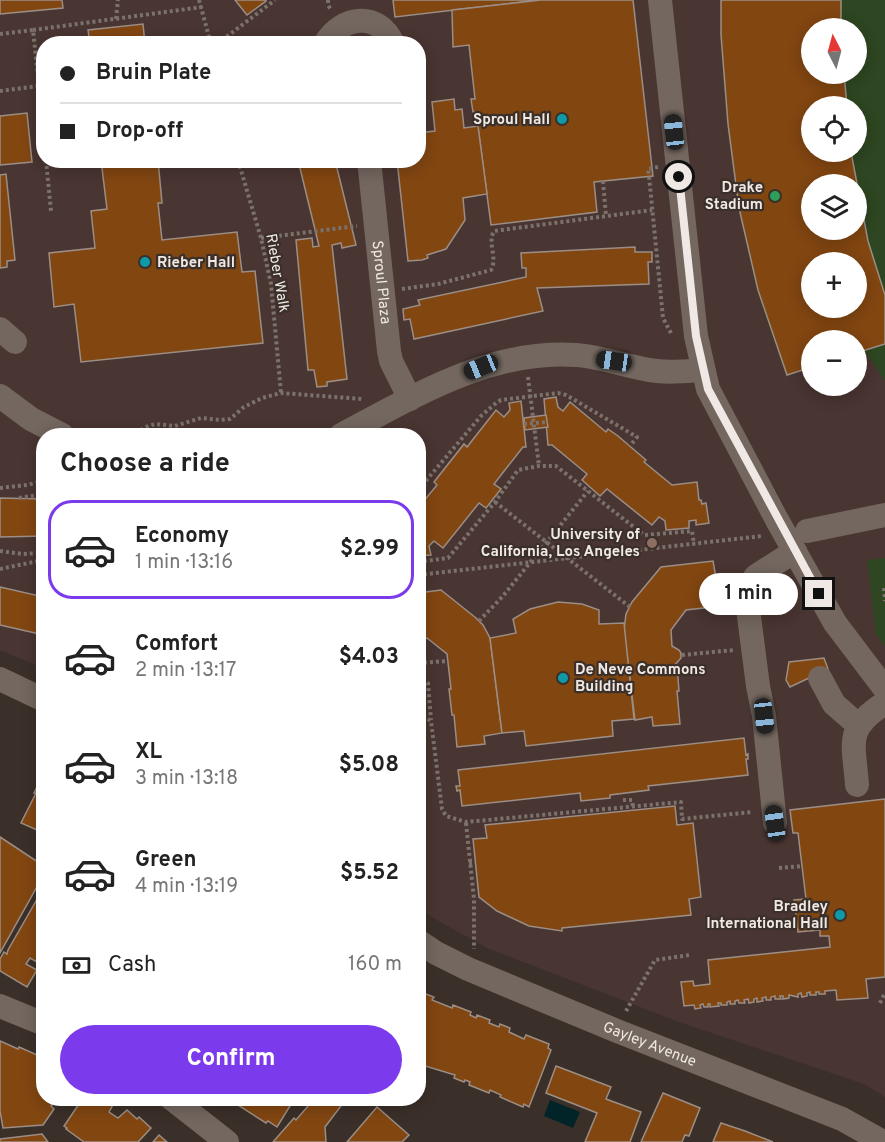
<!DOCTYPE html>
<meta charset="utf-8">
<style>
body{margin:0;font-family:Overpass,sans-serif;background:#f6f6f6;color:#222;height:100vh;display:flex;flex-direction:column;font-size:22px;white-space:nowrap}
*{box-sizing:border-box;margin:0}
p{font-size:20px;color:#767676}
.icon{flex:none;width:33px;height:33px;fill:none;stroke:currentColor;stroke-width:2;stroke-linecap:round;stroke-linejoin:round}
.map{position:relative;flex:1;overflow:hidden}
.panel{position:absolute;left:36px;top:428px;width:390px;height:678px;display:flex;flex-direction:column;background:#fff;border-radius:24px;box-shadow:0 3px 15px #0003}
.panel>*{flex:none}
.guide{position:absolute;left:36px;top:36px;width:390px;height:132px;border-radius:24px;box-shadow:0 3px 15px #0003;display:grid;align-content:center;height:132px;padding:0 24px;background:#fff}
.needle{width:39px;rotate:354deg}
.tools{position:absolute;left:801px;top:18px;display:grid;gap:12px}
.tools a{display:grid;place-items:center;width:66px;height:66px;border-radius:50%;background:#fff;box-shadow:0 3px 15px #0003;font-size:30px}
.end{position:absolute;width:27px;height:27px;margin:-14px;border:8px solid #efe8e4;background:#111;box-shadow:0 0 0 3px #111}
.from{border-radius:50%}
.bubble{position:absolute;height:42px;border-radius:21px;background:#fff;box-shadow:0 3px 15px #0003;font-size:20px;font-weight:700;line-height:42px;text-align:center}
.car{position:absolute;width:18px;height:36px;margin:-18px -9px;border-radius:8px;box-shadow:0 0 4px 2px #0007;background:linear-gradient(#222 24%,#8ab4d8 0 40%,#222 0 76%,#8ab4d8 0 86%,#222 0)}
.guide b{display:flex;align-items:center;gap:21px;height:57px;font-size:22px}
.guide b+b{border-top:2px solid #e0e0e0}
.guide i{width:15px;height:15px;background:#222}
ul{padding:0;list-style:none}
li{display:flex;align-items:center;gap:18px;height:99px;margin:0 12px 9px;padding:0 12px;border:3px solid transparent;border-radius:24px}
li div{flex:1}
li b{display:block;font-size:22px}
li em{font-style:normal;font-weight:700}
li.current{border-color:#7c3aed}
li>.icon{width:54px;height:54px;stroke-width:1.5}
h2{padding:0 24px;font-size:27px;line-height:72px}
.pay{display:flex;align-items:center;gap:15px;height:66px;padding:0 24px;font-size:22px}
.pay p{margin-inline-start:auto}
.button{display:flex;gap:12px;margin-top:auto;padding:12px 24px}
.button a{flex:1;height:69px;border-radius:36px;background:#7c3aed;color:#fff;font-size:24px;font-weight:700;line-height:69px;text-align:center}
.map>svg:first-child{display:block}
</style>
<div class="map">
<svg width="885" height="1142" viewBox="0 0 885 1142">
<rect width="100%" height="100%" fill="#3b3029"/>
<path fill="#493532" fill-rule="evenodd" d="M0,0h885v1097l-21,-13 -185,-62 -192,-74 -57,-32 -11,-10 -1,-471h-374l-1,233 -43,-18zM812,28h44v46h-44zM44,44h374v116h-374zM812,106h44v46h-44zM812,184h44v46h-44zM812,262h44v46h-44zM812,340h44v46h-44z"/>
<g fill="#2e4621" fill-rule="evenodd">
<path d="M721,0h164v381l-20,-30 -8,2 -1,-13h-44l-1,27 -24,8c-10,-28 -22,-57 -30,-86 -24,-93 -36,-193 -36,-289zM812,28h44v46h-44zM812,106h44v46h-44zM812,184h44v46h-44zM812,262h44v46h-44z"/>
<polygon points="885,558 885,646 876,634 867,560"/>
</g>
<polygon fill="#002427" points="550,1100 580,1112 573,1128 544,1116"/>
<g fill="#824611" stroke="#9b8e86" stroke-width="1.5" fill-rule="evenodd">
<polygon points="0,0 62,0 63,8 0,14"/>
<polygon points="235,0 266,0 266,1 247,15"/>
<polygon points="393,0 541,0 395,17"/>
<polygon points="541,0 633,0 653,176 594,182 597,212 491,225 476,112 473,112 471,99 475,99 469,45 453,47 452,10"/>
<path d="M721,0h120v28h-29v46h32l3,32h-35v46h39l17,89 17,54v49l-29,9v-13h-44v27l-25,8 -29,-85 -19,-82 -11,-84 -7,-89zM812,184h44v46h-44zM812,262h44v46h-44z"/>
<polygon points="143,24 145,44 90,44 88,30"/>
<polygon points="454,99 455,110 462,109 464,128 478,126 487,194 463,198 465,220 446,249 427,255 428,258 422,260 408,261 397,160 418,160 418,133 435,131 432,102"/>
<polygon points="27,113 32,162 0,165 0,116"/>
<polygon points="101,160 158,160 162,203 158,203 162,240 237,232 242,272 255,271 263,343 81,362 74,304 54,307 49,253 95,248 91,211 107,209"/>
<polygon points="298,160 335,160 356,245 342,248 341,243 332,245 347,379 327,382 327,386 317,387 314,370 308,370 296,240 312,238 313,247 319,246"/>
<polygon points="6,174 15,260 7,261 7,267 0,268 0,175"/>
<polygon points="635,247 635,252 652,252 652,262 648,262 649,284 537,288 543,311 414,339 410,319 404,320 403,309 420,305 418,300 526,277 526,268 522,268 521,253"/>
<polygon points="556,397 558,407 563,411 570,402 606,432 608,429 618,436 646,460 644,462 672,485 697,482 699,500 701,500 702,504 706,503 709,523 696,525 696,520 689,521 689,528 666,530 665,521 659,517 652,525 607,489 600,496 582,480 587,474 552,445 548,445 544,399"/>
<polygon points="521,401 526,447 523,447 494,484 501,489 486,508 479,503 443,548 434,541 429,546 431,555 418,556 418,508 437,485 434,482 464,444 467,447 496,410 504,417 510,410 509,403"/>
<polygon points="546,415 548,427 525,430 524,418"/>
<polygon points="0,498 44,499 44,536 0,537"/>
<polygon points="713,561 720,601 712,602 712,607 686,610 671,630 672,646 679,650 681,653 681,658 674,666 677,665 679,691 677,691 680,724 653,726 652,717 635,720 624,630 626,614 632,602 661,567"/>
<polygon points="0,587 44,597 44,635 0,625"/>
<polygon points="441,590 476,618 483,625 490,638 502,733 484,736 485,744 457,747 454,715 452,715 449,689 451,689 447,654 427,638 418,639 418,593"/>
<polygon points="558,602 582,604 599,610 599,624 624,623 634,719 612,721 613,736 526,746 524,731 502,733 490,638 516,633 513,619 530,609"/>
<polygon points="824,658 828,669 790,687 786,680 789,662"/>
<polygon points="744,738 746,755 748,754 748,759 746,759 748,775 648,786 649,790 610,795 610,798 581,801 580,793 462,806 460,790 457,791 456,786 460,786 458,770"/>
<polygon points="44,779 44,833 21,823 36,793 34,793 38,785 40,786"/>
<polygon points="418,781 422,811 422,819 418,819"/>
<polygon points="885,799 885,977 866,979 868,998 837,1000 836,990 825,991 825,994 819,994 819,992 816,992 816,995 810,995 810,992 807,993 807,996 802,997 801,993 798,994 798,997 789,995 789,998 783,999 783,996 780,996 781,999 775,999 775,996 771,997 771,1000 766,1000 766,997 762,998 763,1001 757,1002 757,998 754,999 754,1002 749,1003 748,999 744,1000 745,1003 739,1003 738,1000 735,1001 735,1004 730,1004 730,1001 727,1002 727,1005 721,1005 721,1003 718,1003 719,1006 710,1007 710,1004 708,1004 708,1007 704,1007 703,1004 700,1005 701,1008 695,1009 694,1005 684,1006 681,982 693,981 694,986 710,984 708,960 830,947 829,936 820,936 820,930 798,932 794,900 806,899 798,833 793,833 790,810"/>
<polygon points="675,806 677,825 693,823 701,897 689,899 691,915 562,928 562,931 529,926 497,911 479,897 473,839 487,838 485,825"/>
<polygon points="0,837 44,866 44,874 0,953"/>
<polygon points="44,887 44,966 30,958 26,964 37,970 27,987 0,971 0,959 4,952 7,954 8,950"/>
<polygon points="418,991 434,997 432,1000 452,1008 453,1005 471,1012 470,1015 476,1018 477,1015 490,1020 489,1023 499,1027 500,1024 510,1028 509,1032 524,1039 526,1035 549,1044 548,1048 551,1050 529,1107 524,1104 523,1107 500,1097 501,1095 490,1090 489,1093 469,1085 470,1082 465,1080 464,1082 454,1078 455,1075 425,1066 425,1063 418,1061"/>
<polygon points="0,1041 18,1049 19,1047 44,1058 44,1098 57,1098 51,1106 54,1109 43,1125 3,1128 0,1111"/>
<polygon points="556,1066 611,1087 606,1099 641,1112 630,1142 585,1142 597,1113 546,1093"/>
<polygon points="663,1093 700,1108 689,1136 685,1135 682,1142 641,1142"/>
<polygon points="83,1098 107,1098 114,1103 109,1112 118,1118 127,1110 137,1119 139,1117 151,1128 138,1142 84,1142 66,1129 67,1128 64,1126"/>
<polygon points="227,1098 295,1098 277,1127 268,1121 266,1123"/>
<polygon points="315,1098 347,1098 325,1127 326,1142 273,1142 294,1118 296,1120"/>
<polygon points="377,1107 409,1135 402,1142 347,1142"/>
<polygon points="721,1123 745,1131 773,1142 713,1142"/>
<polygon points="42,1134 48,1142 0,1142 0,1139"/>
<polygon points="159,1135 167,1142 153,1142"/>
</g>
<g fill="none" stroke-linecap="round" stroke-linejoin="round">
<g stroke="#7b726c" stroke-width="4" stroke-dasharray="3 3" stroke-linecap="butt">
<polyline points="199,0 211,44"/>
<polyline points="328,0 328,5 331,10"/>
<polyline points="116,19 118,0"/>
<polyline points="33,30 202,7"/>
<polyline points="0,34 33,30 39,86 0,91"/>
<polyline points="217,44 275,0"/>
<polyline points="39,86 44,132"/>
<polyline points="46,160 51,211"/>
<polyline points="238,160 261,238 271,284 281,393"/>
<polyline points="658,167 648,169 649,176 663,318 672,335"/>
<polyline points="603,181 606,216"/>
<polyline points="261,238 357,226"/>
<path d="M402,289l36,-5 53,-14c7,-12 -4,-27 3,-39l158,-21"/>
<polyline points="528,377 539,466"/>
<polyline points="524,424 547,422"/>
<polyline points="137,435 143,428 155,424 175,426 201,418 220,420 230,419 244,407 262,398 281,393 362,399"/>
<polyline points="0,488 27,485 44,481"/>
<polyline points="418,490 481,416 496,403 501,400 558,393 566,395 637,437 630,446"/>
<polyline points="19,498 44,494"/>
<polyline points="495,502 630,607"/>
<polyline points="0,551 23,554 39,553 44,567"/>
<polyline points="418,562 448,558 495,502 518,470 539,466 556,466 644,535 692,531 694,544"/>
<polyline points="0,569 43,560"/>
<polyline points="418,575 762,536"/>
<polyline points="884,588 885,601"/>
<polyline points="479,621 503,596 588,491"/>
<polyline points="682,655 734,650"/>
<polyline points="418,663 448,661"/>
<polyline points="418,675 428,683 431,720"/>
<polyline points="418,712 431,721 442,809 446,816 466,822 681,802 682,819 753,812"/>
<polyline points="623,800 632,800 633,807"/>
<polyline points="466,823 474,899 474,949"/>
<polyline points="469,863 475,863"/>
<polyline points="779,868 802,866"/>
<polyline points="880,1003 885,993"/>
<polyline points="626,1011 655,960 690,955"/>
</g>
<g stroke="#73675f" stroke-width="24">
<polyline points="660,0 696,336 708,389 777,520 835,623 885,689"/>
<path d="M325,44c17,-29 54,-33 68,0"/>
<path id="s1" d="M369,160l20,191 2,10 19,38"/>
<polyline points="0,329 15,342"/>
<polyline points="0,396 31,419 62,435"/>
<path d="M341,435c74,-39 149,-86 235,-80 28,2 54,13 81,16 15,2 31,0 46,-1"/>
<polyline points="807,531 885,515"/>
<polyline points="820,678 834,704 858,725"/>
<polyline points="0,679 44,700"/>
<path d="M857,785c-3,-43 -13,-56 28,-82"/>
<polyline points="775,823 764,716 758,686 747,601 749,586 756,576 795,551"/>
<path id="s2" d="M418,941l18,12 32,16 149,62 225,88 41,23"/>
<polyline points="0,1006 44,1024"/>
<polyline points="171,1098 227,1142"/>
</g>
</g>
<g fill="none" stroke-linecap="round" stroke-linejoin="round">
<polyline stroke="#efe8e4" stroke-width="8" points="679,177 696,336 708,389 819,594"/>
</g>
<g fill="#0f9aa8" stroke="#3b3029" stroke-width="2">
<circle cx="562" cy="119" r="6"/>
<circle cx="145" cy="262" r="6"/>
<circle cx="563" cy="678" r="6"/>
<circle cx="840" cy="915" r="6"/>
</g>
<circle fill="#2e9e5b" stroke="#3b3029" stroke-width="2" cx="775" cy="196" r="6"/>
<circle fill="#8d6e63" stroke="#3b3029" stroke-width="2" cx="652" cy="543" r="6"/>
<g text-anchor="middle" stroke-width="4.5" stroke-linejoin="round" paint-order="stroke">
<g font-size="15" font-weight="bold" fill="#efe8e4" stroke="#3b3029" text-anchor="end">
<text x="550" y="124">Sproul Hall</text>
<text x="763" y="192">Drake<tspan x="763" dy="17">Stadium</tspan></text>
<text x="157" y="267" text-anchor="start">Rieber Hall</text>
<text x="640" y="539">University of<tspan x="640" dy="17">California, Los Angeles</tspan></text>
<text x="575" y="674" text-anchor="start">De Neve Commons<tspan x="575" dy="17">Building</tspan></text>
<text x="828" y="911">Bradley<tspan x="828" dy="17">International Hall</tspan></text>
</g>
<g font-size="15" fill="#efe8e4" stroke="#3b3029">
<text transform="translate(278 273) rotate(80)" y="5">Rieber Walk</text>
<text dy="5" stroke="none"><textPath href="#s1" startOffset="123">Sproul Plaza</textPath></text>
<text dy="5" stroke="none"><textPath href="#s2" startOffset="254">Gayley Avenue</textPath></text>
</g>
</g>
</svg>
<div class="tools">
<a><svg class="needle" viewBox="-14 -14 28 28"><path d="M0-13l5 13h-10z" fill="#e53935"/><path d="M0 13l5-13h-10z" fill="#767676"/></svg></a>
<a><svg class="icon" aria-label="locate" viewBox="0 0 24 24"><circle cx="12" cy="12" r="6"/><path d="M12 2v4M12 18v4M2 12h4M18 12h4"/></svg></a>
<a><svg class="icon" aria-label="layers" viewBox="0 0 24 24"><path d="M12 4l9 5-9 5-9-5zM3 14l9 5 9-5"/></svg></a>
<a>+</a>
<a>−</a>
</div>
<i class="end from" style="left:679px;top:177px"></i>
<i class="end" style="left:819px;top:594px"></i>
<div class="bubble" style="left:699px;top:573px;width:99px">1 min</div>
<i class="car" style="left:674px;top:132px;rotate:354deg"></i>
<i class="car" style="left:614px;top:361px;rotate:278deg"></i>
<i class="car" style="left:481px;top:367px;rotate:248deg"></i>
<i class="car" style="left:764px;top:716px;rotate:174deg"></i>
<i class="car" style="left:775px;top:823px;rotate:352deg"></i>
<div class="guide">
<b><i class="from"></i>Bruin Plate</b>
<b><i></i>Drop-off</b>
</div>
<section class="panel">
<h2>Choose a ride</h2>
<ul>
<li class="current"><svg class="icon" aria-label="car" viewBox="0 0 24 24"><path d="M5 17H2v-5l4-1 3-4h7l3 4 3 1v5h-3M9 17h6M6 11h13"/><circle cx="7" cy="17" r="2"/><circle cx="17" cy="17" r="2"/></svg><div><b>Economy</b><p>1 min · 13:16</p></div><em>$2.99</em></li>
<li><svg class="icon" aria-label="car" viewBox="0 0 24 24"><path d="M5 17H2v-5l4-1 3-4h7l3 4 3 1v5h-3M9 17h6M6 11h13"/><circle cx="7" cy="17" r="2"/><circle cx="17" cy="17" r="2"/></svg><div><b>Comfort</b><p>2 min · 13:17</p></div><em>$4.03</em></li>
<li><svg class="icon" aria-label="car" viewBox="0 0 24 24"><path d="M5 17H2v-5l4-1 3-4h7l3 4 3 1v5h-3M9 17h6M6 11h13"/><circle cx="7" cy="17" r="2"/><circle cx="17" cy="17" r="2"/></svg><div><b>XL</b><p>3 min · 13:18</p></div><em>$5.08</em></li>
<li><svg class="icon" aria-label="car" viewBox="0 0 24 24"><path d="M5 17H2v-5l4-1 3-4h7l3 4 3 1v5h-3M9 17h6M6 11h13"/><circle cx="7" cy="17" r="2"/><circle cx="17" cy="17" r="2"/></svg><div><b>Green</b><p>4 min · 13:19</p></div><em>$5.52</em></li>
</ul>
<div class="pay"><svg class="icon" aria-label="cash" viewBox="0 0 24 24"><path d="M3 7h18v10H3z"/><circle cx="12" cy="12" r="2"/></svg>Cash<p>160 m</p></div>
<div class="button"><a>Confirm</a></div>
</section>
</div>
